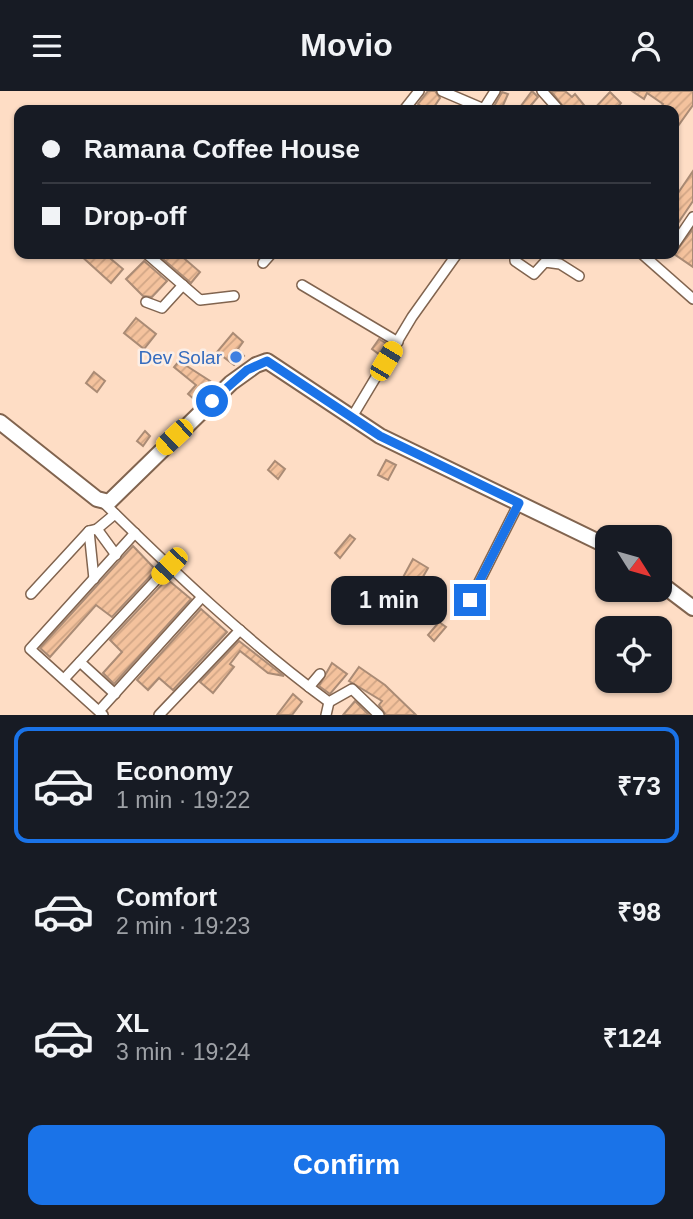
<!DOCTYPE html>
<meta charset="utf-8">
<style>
body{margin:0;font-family:Arial,sans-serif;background:#242831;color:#f1f3f6;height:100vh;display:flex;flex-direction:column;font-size:26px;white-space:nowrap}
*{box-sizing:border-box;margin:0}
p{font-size:23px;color:#9ea1a6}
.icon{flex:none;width:38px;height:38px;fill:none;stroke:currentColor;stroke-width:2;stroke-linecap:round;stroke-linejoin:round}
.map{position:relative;height:624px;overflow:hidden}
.side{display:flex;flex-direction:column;background:#171b24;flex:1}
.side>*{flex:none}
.hud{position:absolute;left:14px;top:14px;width:665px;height:154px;border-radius:14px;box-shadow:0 2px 5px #0004;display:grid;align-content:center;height:154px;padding:0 28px;background:#171b24}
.needle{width:46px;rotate:127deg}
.tools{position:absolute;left:595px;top:434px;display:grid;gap:14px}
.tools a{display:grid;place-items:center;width:77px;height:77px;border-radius:14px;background:#171b24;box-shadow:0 2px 5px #0004;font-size:35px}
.end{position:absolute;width:32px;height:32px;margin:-16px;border:9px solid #1a73e8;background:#fff;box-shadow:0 0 0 4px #fff}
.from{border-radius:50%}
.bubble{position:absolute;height:49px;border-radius:14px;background:#171b24;box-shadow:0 2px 5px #0004;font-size:23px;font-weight:700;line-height:49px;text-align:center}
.car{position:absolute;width:21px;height:42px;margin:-21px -10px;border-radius:9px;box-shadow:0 0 5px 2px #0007;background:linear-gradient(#f5c518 24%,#345 0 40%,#f5c518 0 76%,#345 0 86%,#f5c518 0)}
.hud b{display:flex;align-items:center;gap:24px;height:66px;font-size:26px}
.hud b+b{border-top:2px solid #363941}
.hud i{width:18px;height:18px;background:#f1f3f6}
ul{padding:12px 0 0;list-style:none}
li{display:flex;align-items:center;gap:21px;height:116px;margin:0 14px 10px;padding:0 14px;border:4px solid transparent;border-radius:14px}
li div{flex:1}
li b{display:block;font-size:26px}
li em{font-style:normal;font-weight:700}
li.active{border-color:#1a73e8}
li>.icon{width:63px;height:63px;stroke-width:1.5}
.cta{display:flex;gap:14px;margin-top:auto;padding:14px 28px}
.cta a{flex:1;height:80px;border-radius:14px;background:#1a73e8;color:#fff;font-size:28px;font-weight:700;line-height:80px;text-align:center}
header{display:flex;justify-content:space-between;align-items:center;height:91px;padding:0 28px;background:#171b24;font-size:32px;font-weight:700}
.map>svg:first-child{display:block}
</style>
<header><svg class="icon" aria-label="menu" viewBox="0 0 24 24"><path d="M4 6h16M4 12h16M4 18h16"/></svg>Movio<svg class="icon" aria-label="person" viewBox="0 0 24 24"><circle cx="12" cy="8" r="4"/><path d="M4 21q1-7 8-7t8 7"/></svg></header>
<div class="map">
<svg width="693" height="624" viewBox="0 0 693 624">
<defs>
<pattern id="building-hatch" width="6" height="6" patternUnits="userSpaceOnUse" patternTransform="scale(1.75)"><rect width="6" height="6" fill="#f4c29d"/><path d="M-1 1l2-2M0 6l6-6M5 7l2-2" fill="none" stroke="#d1a686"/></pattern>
</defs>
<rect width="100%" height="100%" fill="#feddc5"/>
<g fill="url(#building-hatch)" stroke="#aa8b75" stroke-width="2">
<polygon points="428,0 435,0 440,7 432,19 426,19 418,13"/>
<polygon points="532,0 538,6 527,19 518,19"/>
<polygon points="551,0 565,0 572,6 575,3 588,19 566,19"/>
<polygon points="632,0 693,0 693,14 678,35 674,32 674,19 659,19 663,13 647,2 644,8"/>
<polygon points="502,1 508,3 501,19 492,19"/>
<polygon points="610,1 621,12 615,19 593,19"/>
<polygon points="693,80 693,110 674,138 674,108"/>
<polygon points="693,138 693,176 674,163"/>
<polygon points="79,163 115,163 111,168 123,178 111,192"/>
<polygon points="157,163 179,163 200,181 191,192"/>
<polygon points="144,170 167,190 152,206 143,205 126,188"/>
<polygon points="136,227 156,243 144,258 124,242"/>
<polygon points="233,242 243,251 238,258 244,265 234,274 217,261"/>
<polygon points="379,248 387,253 380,264 372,258"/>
<polygon points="179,270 210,290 194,308 188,303 196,294 174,276"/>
<polygon points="94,281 105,290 97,301 86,292"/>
<polygon points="145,340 150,345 143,355 137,350"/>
<polygon points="386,369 396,374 388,389 378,384"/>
<polygon points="275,370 285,378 278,388 268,379"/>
<polygon points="350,444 355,448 340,467 335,462"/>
<polygon points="133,455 156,479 112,526 96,514 50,566 40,557"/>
<polygon points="413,468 428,477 416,498 401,490"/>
<polygon points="167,488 191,508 114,593 103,582 122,561 110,549"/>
<polygon points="201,518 227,541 173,599 159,587 148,599 137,589"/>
<polygon points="439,531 446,536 434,550 428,544"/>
<polygon points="239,550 284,585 268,582 240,560 230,573 234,576 213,602 200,591"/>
<polygon points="332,572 347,583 330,603 319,595"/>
<polygon points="359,576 385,594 416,624 386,624 379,614 382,610 349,590"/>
<polygon points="293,603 302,611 292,624 277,624"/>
<polygon points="355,610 369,624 343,624"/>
</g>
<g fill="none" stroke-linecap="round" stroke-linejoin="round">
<defs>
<g id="street">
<polyline points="442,0 484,18"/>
<polyline points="542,0 559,19"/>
<polyline points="404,19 419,0"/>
<polyline points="483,19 495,0"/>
<polyline points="674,154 693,126"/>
<polyline points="147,163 200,209 234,205"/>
<polyline points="515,163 515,170 534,183 545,171 560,173 579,185"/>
<polyline points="642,163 693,208"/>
<polyline points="263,172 271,163"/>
<polyline points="302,194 398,251"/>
<polyline points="146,211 162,217 183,194"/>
<polyline points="352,326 412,226 457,163"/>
<path d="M103,411c72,71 145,140 226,200l23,-13 27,26"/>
<polyline points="97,438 116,464"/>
<polyline points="89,440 94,488"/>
<polyline points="31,503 89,440 97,438 115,423"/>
<polyline points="470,509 519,412"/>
<polyline points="80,571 115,603"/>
<polyline points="64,588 169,475"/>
<polyline points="309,596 320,583"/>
<polyline points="99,620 202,506"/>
<polyline points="103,624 30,558 135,442"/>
<polyline points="159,624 240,539"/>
<polyline points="326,624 329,611"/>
</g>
<g id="primary">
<polyline points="0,331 97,408 109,411 231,292 256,274 267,270 380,345 607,455"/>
<polyline points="660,492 693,517"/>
</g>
</defs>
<use href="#street" stroke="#81644f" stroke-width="12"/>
<use href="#primary" stroke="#81644f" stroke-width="18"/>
<use href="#street" stroke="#fff" stroke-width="9"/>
<use href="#primary" stroke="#fff" stroke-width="14"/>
</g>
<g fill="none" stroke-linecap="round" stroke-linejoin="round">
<polyline stroke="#1a73e8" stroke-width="9" points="212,310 247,279 267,270 380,345 519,412 470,509"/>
</g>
<circle fill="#3f7fe0" stroke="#fceee5" stroke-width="2.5" cx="236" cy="266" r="7"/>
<g text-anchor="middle" stroke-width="5" stroke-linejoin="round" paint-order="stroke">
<g font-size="19" fill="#366cbe" stroke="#fceee5" text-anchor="end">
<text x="222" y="273">Dev Solar</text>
</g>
</g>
</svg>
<div class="tools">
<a><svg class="needle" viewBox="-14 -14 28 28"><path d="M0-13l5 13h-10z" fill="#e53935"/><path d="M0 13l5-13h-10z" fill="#9ea1a6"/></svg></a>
<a><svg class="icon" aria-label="locate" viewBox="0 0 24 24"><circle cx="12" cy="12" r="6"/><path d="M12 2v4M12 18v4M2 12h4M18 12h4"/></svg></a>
</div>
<i class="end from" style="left:212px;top:310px"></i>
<i class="end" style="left:470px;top:509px"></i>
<div class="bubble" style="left:331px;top:485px;width:116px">1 min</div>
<i class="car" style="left:386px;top:270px;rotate:31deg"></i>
<i class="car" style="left:174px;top:346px;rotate:227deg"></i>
<i class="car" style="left:169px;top:475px;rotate:223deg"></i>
<div class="hud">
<b><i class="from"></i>Ramana Coffee House</b>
<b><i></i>Drop-off</b>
</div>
</div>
<section class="side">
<ul>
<li class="active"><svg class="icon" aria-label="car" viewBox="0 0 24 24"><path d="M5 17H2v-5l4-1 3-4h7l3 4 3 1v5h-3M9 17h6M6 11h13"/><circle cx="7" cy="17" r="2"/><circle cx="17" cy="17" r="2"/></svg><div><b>Economy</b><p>1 min · 19:22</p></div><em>₹73</em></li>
<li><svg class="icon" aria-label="car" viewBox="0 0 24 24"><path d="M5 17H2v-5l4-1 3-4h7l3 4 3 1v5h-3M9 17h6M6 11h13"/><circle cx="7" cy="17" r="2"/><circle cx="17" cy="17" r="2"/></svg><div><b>Comfort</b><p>2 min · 19:23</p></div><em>₹98</em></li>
<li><svg class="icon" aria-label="car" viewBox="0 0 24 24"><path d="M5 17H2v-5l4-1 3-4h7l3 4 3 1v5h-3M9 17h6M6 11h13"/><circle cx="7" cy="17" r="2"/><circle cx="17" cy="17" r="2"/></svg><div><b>XL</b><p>3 min · 19:24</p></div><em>₹124</em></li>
</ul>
<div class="cta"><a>Confirm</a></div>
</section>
